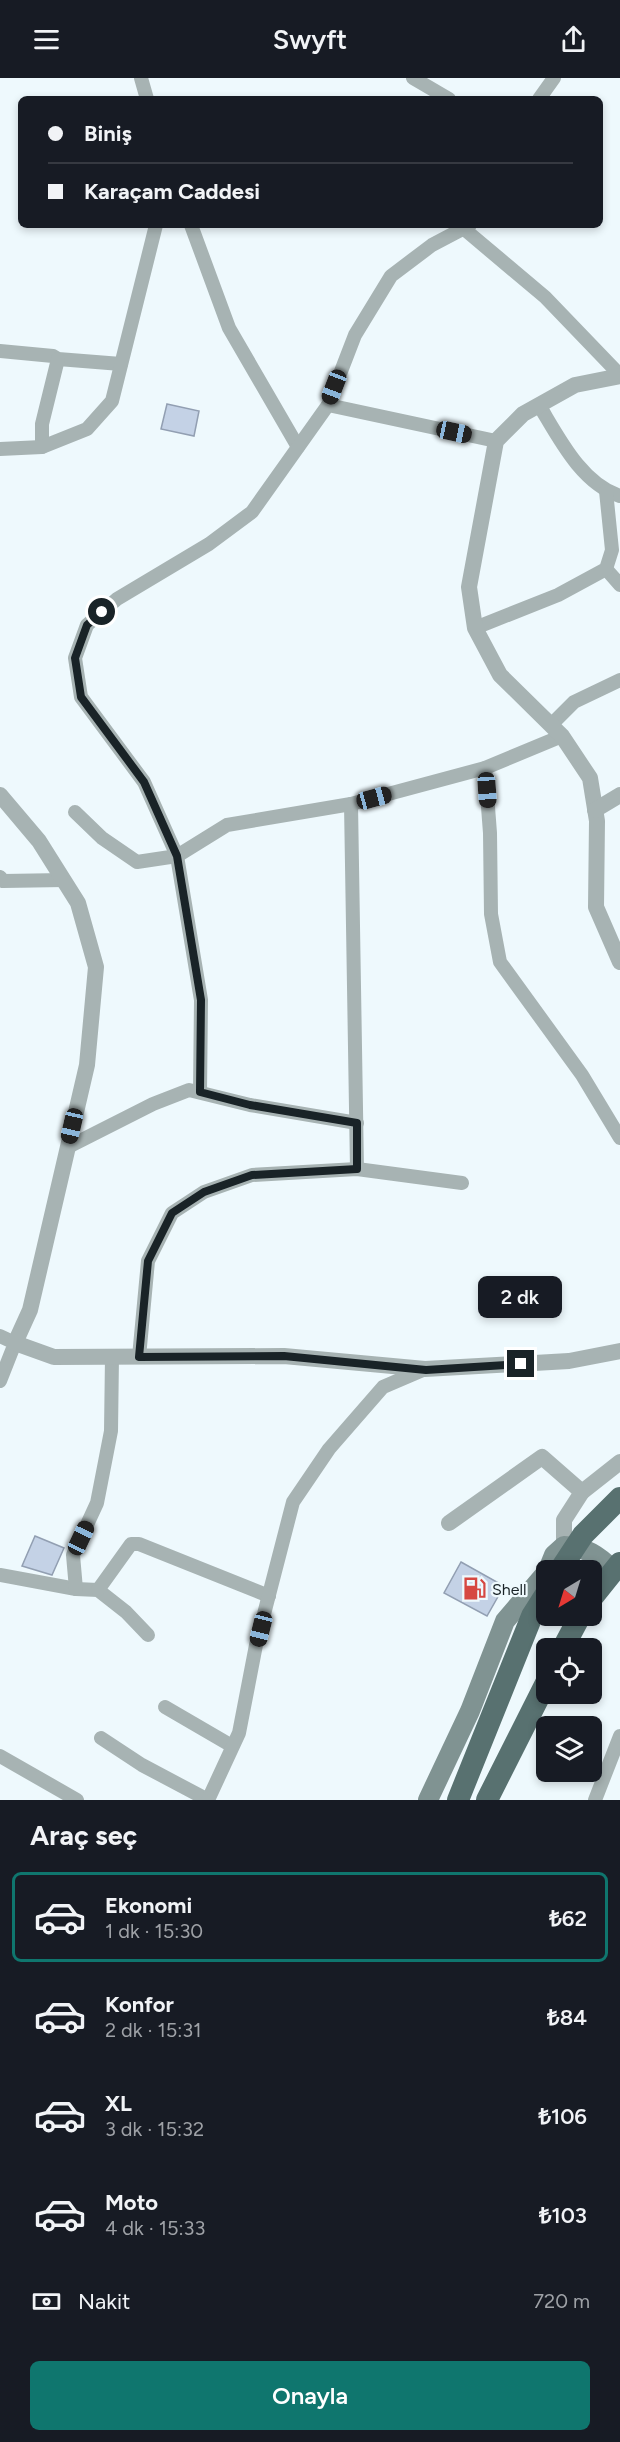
<!DOCTYPE html>
<html lang="tr">
<meta charset="utf-8">
<style>
body{margin:0;font-family:Figtree,sans-serif;background:#20242c;color:#f1f3f6;height:100vh;display:flex;flex-direction:column;font-size:22px;white-space:nowrap}
*{box-sizing:border-box;margin:0}
p{font-size:20px;color:#9ea1a6}
.icon{flex:none;width:33px;height:33px;fill:none;stroke:currentColor;stroke-width:2;stroke-linecap:round;stroke-linejoin:round}
.map{position:relative;height:1722px;overflow:hidden}
.sheet{display:flex;flex-direction:column;background:#171b24;flex:1}
.sheet>*{flex:none}
.guide{position:absolute;left:18px;top:18px;width:585px;height:132px;border-radius:9px;box-shadow:0 3px 9px #0003;display:grid;align-content:center;height:132px;padding:0 30px;background:#171b24}
.needle{width:39px;rotate:218deg}
.controls{position:absolute;left:536px;top:1482px;display:grid;gap:12px}
.controls a{display:grid;place-items:center;width:66px;height:66px;border-radius:9px;background:#171b24;box-shadow:0 3px 9px #0003;font-size:30px}
.end{position:absolute;width:27px;height:27px;margin:-14px;border:8px solid #192327;background:#fff;box-shadow:0 0 0 3px #fff}
.from{border-radius:50%}
.bubble{position:absolute;height:42px;border-radius:9px;background:#171b24;box-shadow:0 3px 9px #0003;font-size:20px;font-weight:600;line-height:42px;text-align:center}
.car{position:absolute;width:18px;height:36px;margin:-18px -9px;border-radius:8px;box-shadow:0 0 4px 2px #0007;background:linear-gradient(#222 24%,#8ab4d8 0 40%,#222 0 76%,#8ab4d8 0 86%,#222 0)}
.guide b{display:flex;align-items:center;gap:21px;height:57px;font-size:22px}
.guide b+b{border-top:2px solid #363941}
.guide i{width:15px;height:15px;background:#f1f3f6}
ul{padding:0;list-style:none}
li{display:flex;align-items:center;gap:18px;height:90px;margin:0 12px 9px;padding:0 18px;border:3px solid transparent;border-radius:9px}
li div{flex:1}
li b{display:block;font-size:22px}
li em{font-style:normal;font-weight:600}
li.on{border-color:#0f766e}
li>.icon{width:54px;height:54px;stroke-width:1.5}
h2{padding:0 30px;font-size:27px;line-height:72px}
.pay{display:flex;align-items:center;gap:15px;height:66px;padding:0 30px;font-size:22px}
.pay p{margin-inline-start:auto}
.action{display:flex;gap:12px;margin-top:auto;padding:12px 30px}
.action a{flex:1;height:69px;border-radius:9px;background:#0f766e;color:#fff;font-size:24px;font-weight:600;line-height:69px;text-align:center}
header{display:flex;justify-content:space-between;align-items:center;height:78px;padding:0 30px;background:#171b24;font-size:27px;font-weight:600}
.map>svg:first-child{display:block}
</style>
<header><svg class="icon" aria-label="menu" viewBox="0 0 24 24"><path d="M4 6h16M4 12h16M4 18h16"/></svg>Swyft<svg class="icon" aria-label="share" viewBox="0 0 24 24"><path d="M12 15V3M7 8l5-5 5 5M5 13v7h14v-7"/></svg></header>
<div class="map">
<svg width="620" height="1722" viewBox="0 0 620 1722">
<rect width="100%" height="100%" fill="#eef9fd"/>
<g fill="#c4d2e6" stroke="#929fb2" stroke-width="1.5">
<polygon points="167,326 199,333 194,358 161,351"/>
<polygon points="35,1458 64,1470 52,1497 22,1488"/>
<polygon points="461,1484 504,1508 487,1538 444,1515"/>
</g>
<g fill="none" stroke-linecap="round" stroke-linejoin="round">
<g stroke="#a7b3b3" stroke-width="14">
<polyline points="141,0 147,21"/>
<polyline points="413,0 449,21"/>
<polyline points="539,21 554,0"/>
<polyline points="191,147 229,250 298,369"/>
<polyline points="463,150 545,219 620,297"/>
<polyline points="0,273 53,278 58,281 121,286"/>
<polyline points="328,327 496,363"/>
<path d="M539,327c20,33 42,78 81,91"/>
<polyline points="42,369 42,346 58,281"/>
<polyline points="0,371 42,369 87,351 112,323 156,147"/>
<polyline points="606,491 620,507"/>
<polyline points="475,550 558,517 606,491 612,472 606,413"/>
<polyline points="551,647 574,624 620,602"/>
<polyline points="485,690 490,755 491,836 500,884 582,997 620,1060"/>
<polyline points="351,726 357,1091"/>
<polyline points="75,734 102,760 137,784 177,778 227,747 351,726 485,690 562,658"/>
<polyline points="0,799 3,803 64,802"/>
<polyline points="200,1014 201,922 177,778 144,704 81,619 75,580 87,547 117,521 209,466 252,434 328,327 355,257 391,198 432,167 470,147"/>
<polyline points="68,1069 153,1026 189,1012 250,1027 357,1045"/>
<polyline points="0,1258 15,1265 0,1303"/>
<polyline points="139,1279 148,1183 172,1135 204,1114 252,1097 357,1091 462,1105"/>
<polyline points="0,1497 76,1511 98,1512 126,1534 148,1557"/>
<polyline points="76,1511 73,1477 97,1425 111,1353 112,1279"/>
<polyline points="98,1512 131,1466 139,1466 269,1518"/>
<polyline points="165,1629 232,1668"/>
<polyline points="101,1660 142,1687 208,1722"/>
<polyline points="0,1678 77,1722"/>
<polyline points="208,1722 239,1655 256,1567 293,1424 329,1371 383,1309 425,1291"/>
<polyline points="595,1722 620,1658"/>
</g>
<g stroke="#a7b3b3" stroke-width="16">
<polyline points="620,298 575,307 523,336 496,363 469,509 475,550 500,597 562,658 590,700 597,743 596,829 620,884"/>
<polyline points="0,717 39,763 78,825 96,889 87,987 30,1232 15,1265 54,1279 284,1278 425,1291 569,1283 620,1273"/>
<polyline points="595,732 620,717"/>
<polyline points="582,1414 620,1384"/>
<polyline points="449,1445 542,1379 582,1414 564,1442 564,1468"/>
</g>
<g stroke="#809392" stroke-width="20">
<path d="M548,1492l6,-15 10,-9c22,1 34,9 50,25"/>
<polyline points="428,1722 470,1633 505,1543 546,1495"/>
</g>
<g stroke="#587170" stroke-width="22">
<polyline points="560,1492 583,1457 620,1420"/>
<polyline points="591,1521 620,1485"/>
<polyline points="563,1570 580,1538"/>
<polyline points="458,1722 532,1538 546,1516"/>
<polyline points="487,1722 546,1605"/>
</g>
</g>
<g fill="none" stroke-linecap="round" stroke-linejoin="round">
<polyline stroke="#192327" stroke-width="8" points="102,534 87,547 75,580 81,619 144,704 177,778 201,922 200,1014 250,1027 357,1045 357,1091 252,1097 204,1114 172,1135 148,1183 139,1279 284,1278 426,1292 521,1286"/>
</g>
<defs>
<symbol id="fuel-bare" viewBox="-9 -9 18 18"><path d="M-5.5-6h7V0h2V4h1.3V-2.5L3-4.5l.8-.8L6-3V5H2.5V1h-1V6h-7ZM-4.2-4.7v3.2H.2V-4.7Z" fill="#d64842" stroke="#eef9fd" stroke-width="2.5" paint-order="stroke"/></symbol>
</defs>
<g fill-rule="evenodd">
<use href="#fuel-bare" x="458" y="1494" width="33" height="33"/>
</g>
<g text-anchor="middle" stroke-width="4.5" stroke-linejoin="round" paint-order="stroke">
<g font-size="16" fill="#192327" stroke="#eef9fd" text-anchor="start">
<text x="492" y="1517">Shell</text>
</g>
</g>
</svg>
<div class="controls">
<a><svg class="needle" viewBox="-14 -14 28 28"><path d="M0-13l5 13h-10z" fill="#e53935"/><path d="M0 13l5-13h-10z" fill="#9ea1a6"/></svg></a>
<a><svg class="icon" aria-label="locate" viewBox="0 0 24 24"><circle cx="12" cy="12" r="6"/><path d="M12 2v4M12 18v4M2 12h4M18 12h4"/></svg></a>
<a><svg class="icon" aria-label="layers" viewBox="0 0 24 24"><path d="M12 4l9 5-9 5-9-5zM3 14l9 5 9-5"/></svg></a>
</div>
<i class="end from" style="left:102px;top:534px"></i>
<i class="end" style="left:521px;top:1286px"></i>
<div class="bubble" style="left:478px;top:1198px;width:84px">2 dk</div>
<i class="car" style="left:334px;top:309px;rotate:201deg"></i>
<i class="car" style="left:454px;top:354px;rotate:102deg"></i>
<i class="car" style="left:487px;top:712px;rotate:176deg"></i>
<i class="car" style="left:374px;top:720px;rotate:75deg"></i>
<i class="car" style="left:72px;top:1048px;rotate:193deg"></i>
<i class="car" style="left:81px;top:1460px;rotate:25deg"></i>
<i class="car" style="left:261px;top:1551px;rotate:194deg"></i>
<div class="guide">
<b><i class="from"></i>Biniş</b>
<b><i></i>Karaçam Caddesi</b>
</div>
</div>
<section class="sheet">
<h2>Araç seç</h2>
<ul>
<li class="on"><svg class="icon" aria-label="car" viewBox="0 0 24 24"><path d="M5 17H2v-5l4-1 3-4h7l3 4 3 1v5h-3M9 17h6M6 11h13"/><circle cx="7" cy="17" r="2"/><circle cx="17" cy="17" r="2"/></svg><div><b>Ekonomi</b><p>1 dk · 15:30</p></div><em>₺62</em></li>
<li><svg class="icon" aria-label="car" viewBox="0 0 24 24"><path d="M5 17H2v-5l4-1 3-4h7l3 4 3 1v5h-3M9 17h6M6 11h13"/><circle cx="7" cy="17" r="2"/><circle cx="17" cy="17" r="2"/></svg><div><b>Konfor</b><p>2 dk · 15:31</p></div><em>₺84</em></li>
<li><svg class="icon" aria-label="car" viewBox="0 0 24 24"><path d="M5 17H2v-5l4-1 3-4h7l3 4 3 1v5h-3M9 17h6M6 11h13"/><circle cx="7" cy="17" r="2"/><circle cx="17" cy="17" r="2"/></svg><div><b>XL</b><p>3 dk · 15:32</p></div><em>₺106</em></li>
<li><svg class="icon" aria-label="car" viewBox="0 0 24 24"><path d="M5 17H2v-5l4-1 3-4h7l3 4 3 1v5h-3M9 17h6M6 11h13"/><circle cx="7" cy="17" r="2"/><circle cx="17" cy="17" r="2"/></svg><div><b>Moto</b><p>4 dk · 15:33</p></div><em>₺103</em></li>
</ul>
<div class="pay"><svg class="icon" aria-label="cash" viewBox="0 0 24 24"><path d="M3 7h18v10H3z"/><circle cx="12" cy="12" r="2"/></svg>Nakit<p>720 m</p></div>
<div class="action"><a>Onayla</a></div>
</section>
